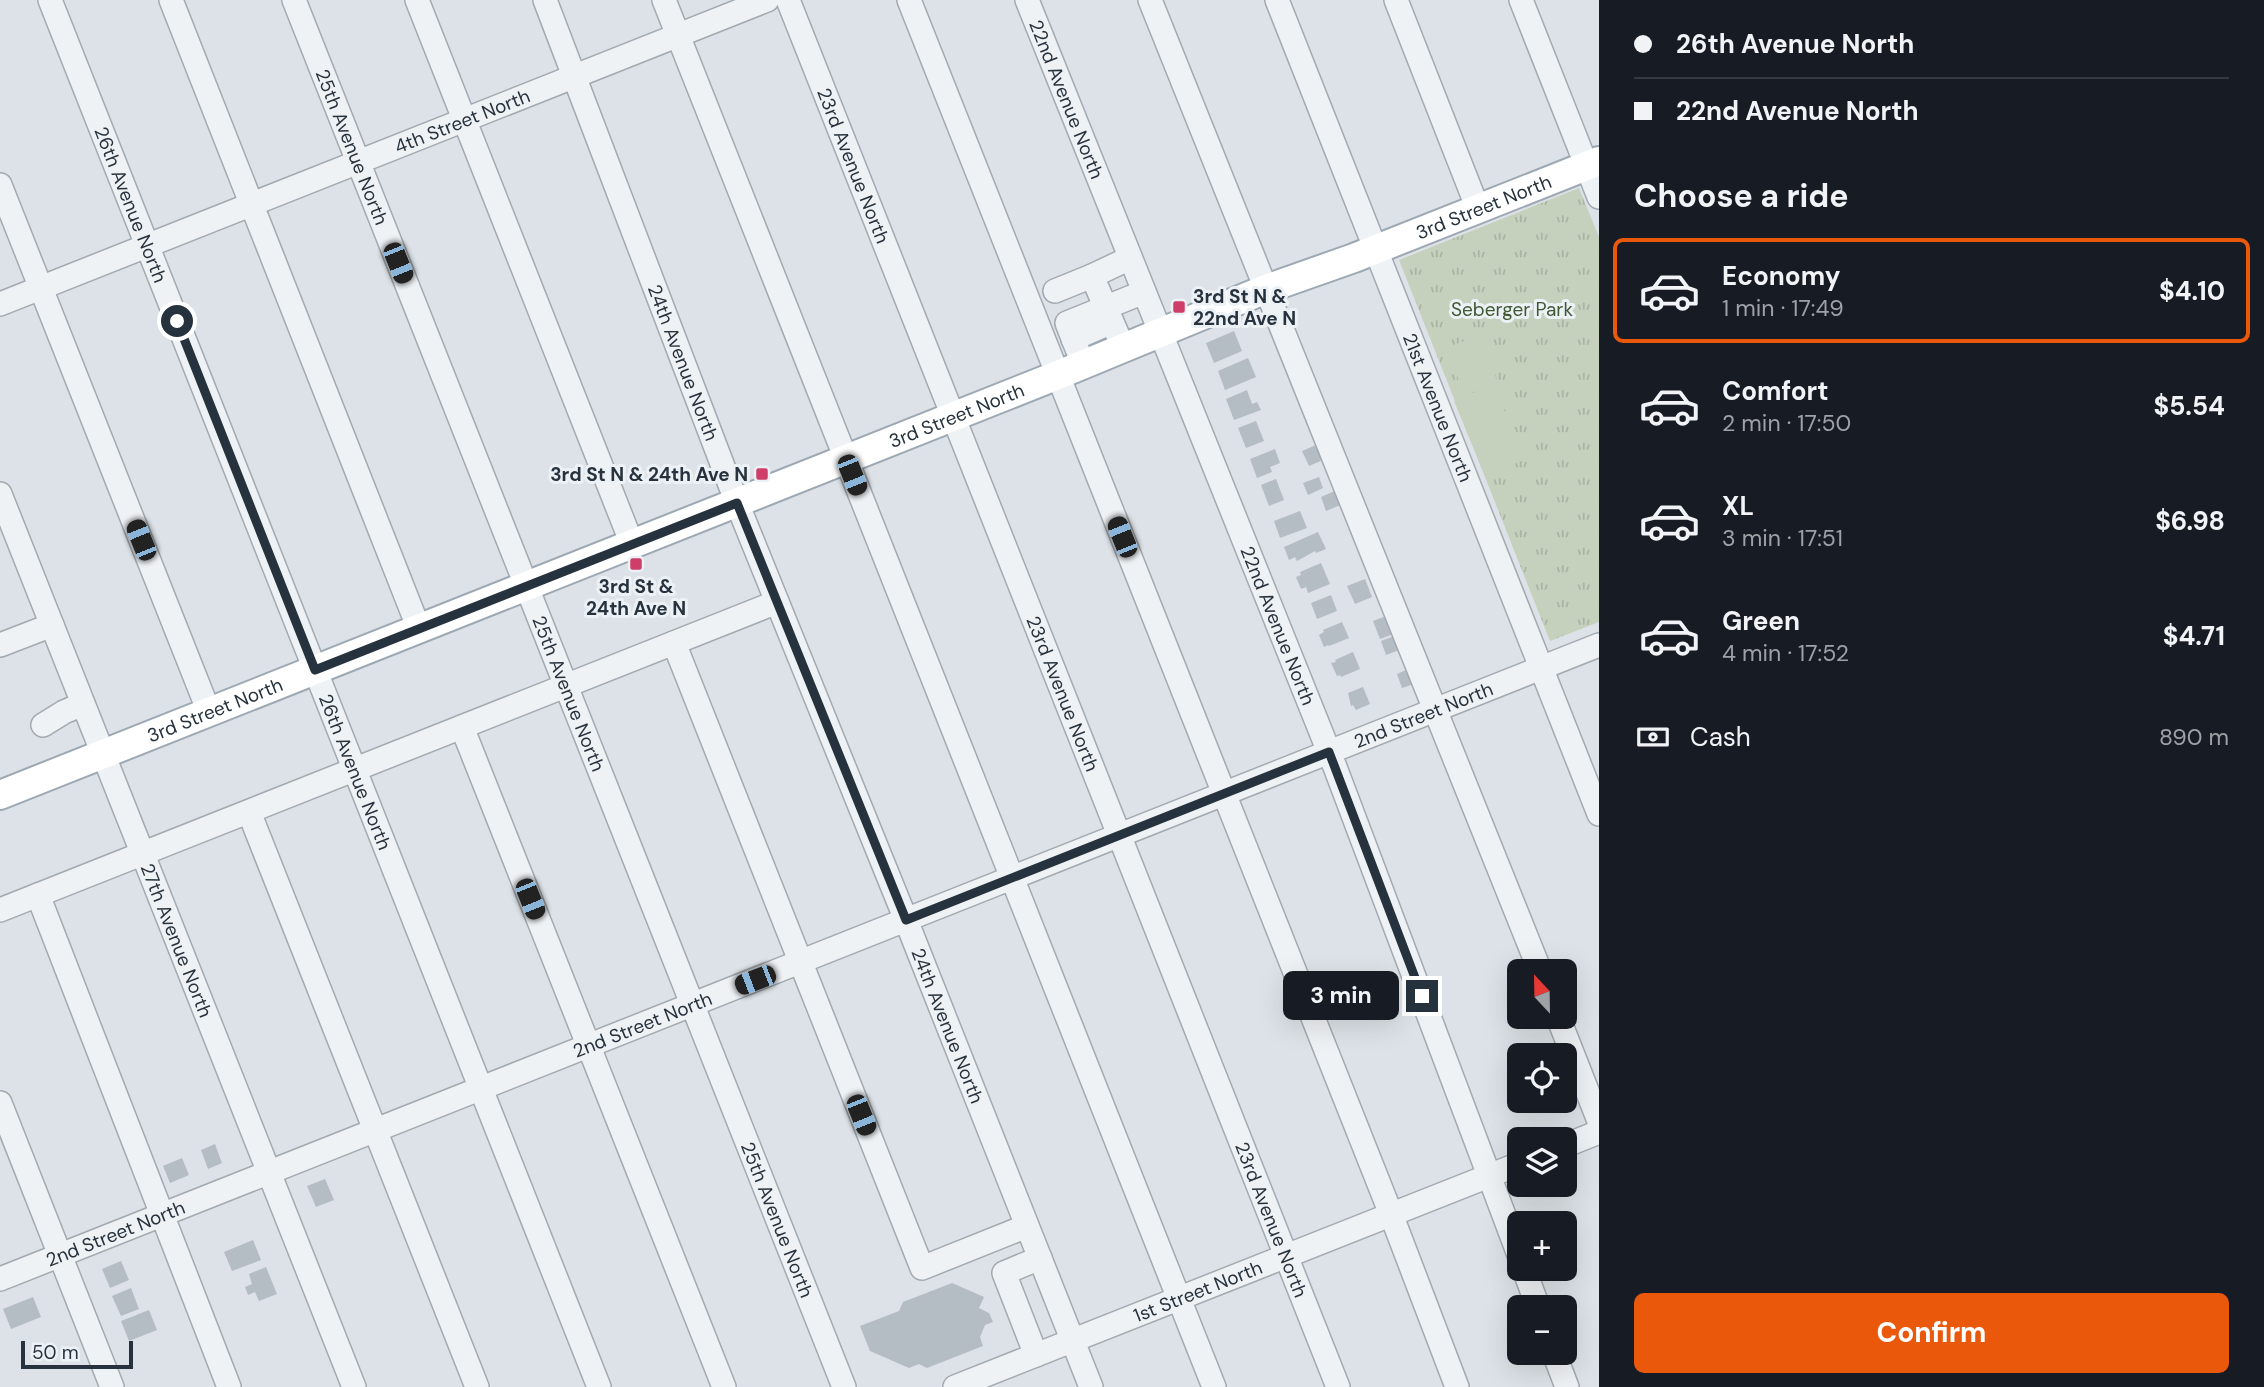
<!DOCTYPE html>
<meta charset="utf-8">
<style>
body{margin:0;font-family:"DM Sans",sans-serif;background:#20242c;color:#f1f3f6;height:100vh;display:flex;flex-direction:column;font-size:26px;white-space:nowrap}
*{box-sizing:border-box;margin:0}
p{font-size:23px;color:#9ea1a6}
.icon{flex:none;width:38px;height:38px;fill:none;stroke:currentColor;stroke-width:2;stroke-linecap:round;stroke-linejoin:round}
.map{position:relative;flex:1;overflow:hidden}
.panel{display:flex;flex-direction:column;background:#171b24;width:665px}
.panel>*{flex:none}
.banner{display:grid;align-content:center;height:154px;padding:0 35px;background:#171b24}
.needle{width:46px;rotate:338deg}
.controls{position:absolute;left:1507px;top:959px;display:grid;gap:14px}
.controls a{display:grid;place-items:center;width:70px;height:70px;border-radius:10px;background:#171b24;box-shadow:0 7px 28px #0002;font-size:35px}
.scale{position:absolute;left:21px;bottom:18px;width:112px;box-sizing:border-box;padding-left:7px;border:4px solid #26323d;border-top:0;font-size:19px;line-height:24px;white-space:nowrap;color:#26323d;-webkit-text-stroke:5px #ecf1f5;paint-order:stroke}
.end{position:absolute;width:32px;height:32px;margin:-16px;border:9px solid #26323d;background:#fff;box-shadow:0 0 0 4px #fff}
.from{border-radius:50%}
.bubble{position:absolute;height:49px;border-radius:10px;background:#171b24;box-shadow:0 7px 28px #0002;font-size:23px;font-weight:700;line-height:49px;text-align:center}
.car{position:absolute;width:21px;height:42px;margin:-21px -10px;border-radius:9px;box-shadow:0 0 5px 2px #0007;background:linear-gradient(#222 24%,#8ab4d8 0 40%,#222 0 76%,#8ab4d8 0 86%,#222 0)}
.banner b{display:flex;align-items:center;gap:24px;height:66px;font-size:26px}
.banner b+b{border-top:2px solid #363941}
.banner i{width:18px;height:18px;background:#f1f3f6}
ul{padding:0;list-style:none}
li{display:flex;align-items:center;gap:21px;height:105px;margin:0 14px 10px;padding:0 21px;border:4px solid transparent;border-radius:10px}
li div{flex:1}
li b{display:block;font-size:26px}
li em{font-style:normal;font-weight:700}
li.active{border-color:#ea580c}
li>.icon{width:63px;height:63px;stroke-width:1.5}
h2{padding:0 35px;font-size:32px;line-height:84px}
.pay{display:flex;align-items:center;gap:18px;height:77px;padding:0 35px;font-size:26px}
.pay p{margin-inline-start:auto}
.primary-button{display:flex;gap:14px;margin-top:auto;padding:14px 35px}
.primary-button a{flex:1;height:80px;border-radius:10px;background:#ea580c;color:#fff;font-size:28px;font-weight:700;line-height:80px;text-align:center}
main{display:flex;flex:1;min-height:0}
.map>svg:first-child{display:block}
</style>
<main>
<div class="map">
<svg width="1599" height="1387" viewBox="0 0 1599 1387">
<defs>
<pattern id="grass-tufts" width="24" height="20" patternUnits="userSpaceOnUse" patternTransform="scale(1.75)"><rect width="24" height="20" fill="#c5d1bd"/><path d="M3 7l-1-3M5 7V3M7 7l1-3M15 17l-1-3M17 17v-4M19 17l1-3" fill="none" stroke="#a9b4a3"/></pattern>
</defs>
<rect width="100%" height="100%" fill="#dce2e7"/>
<polygon fill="url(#grass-tufts)" points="1579,188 1599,237 1599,622 1550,641 1399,260"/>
<g fill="#c5d1bd">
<polygon points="1479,335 1497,380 1464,393 1446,348"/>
<polygon points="1494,384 1524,460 1485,476 1454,401"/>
</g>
<g fill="#b4bcc4">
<polygon points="1234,331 1242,351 1214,363 1206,343"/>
<polygon points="1248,358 1256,377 1225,390 1218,371"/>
<polygon points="1247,390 1252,404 1257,402 1261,410 1234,420 1226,399"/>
<polygon points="1256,421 1264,441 1246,448 1238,428"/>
<polygon points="1316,445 1323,460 1309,466 1302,451"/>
<polygon points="1275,449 1280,463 1270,467 1272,472 1257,478 1250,459"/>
<polygon points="1319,477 1323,488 1308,495 1303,483"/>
<polygon points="1276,479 1284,500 1269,506 1261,485"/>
<polygon points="1337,490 1343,504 1326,511 1321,497"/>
<polygon points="1300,511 1307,528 1280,538 1274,521"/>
<polygon points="1318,532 1326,549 1316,553 1315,551 1297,561 1295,557 1289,560 1284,547"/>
<polygon points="1321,563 1330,584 1308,593 1306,587 1301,589 1296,577 1301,575 1300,572"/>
<polygon points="1365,579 1372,597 1355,604 1347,586"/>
<polygon points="1331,595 1337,611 1317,619 1311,603"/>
<polygon points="1389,615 1396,633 1380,639 1373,621"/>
<polygon points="1342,622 1349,638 1329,646 1328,645 1324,647 1319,635 1324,632 1323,630"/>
<polygon points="1397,635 1402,649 1386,655 1381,641"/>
<polygon points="1353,652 1360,669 1341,677 1340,675 1337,676 1331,663 1336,662 1335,660"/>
<polygon points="1408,669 1414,684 1402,688 1397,674"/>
<polygon points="1363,687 1370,704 1356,710 1353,705 1351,706 1348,693"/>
<polygon points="215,1144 222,1163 208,1169 201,1150"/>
<polygon points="182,1158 189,1175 170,1183 163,1166"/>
<polygon points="325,1179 334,1200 316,1207 307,1186"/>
<polygon points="253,1240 261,1260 232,1271 224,1252"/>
<polygon points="121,1261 129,1280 110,1288 102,1269"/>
<polygon points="266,1267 277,1294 259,1301 255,1292 248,1295 245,1287 252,1284 249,1274"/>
<polygon points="952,1283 984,1297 979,1308 989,1313 993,1322 985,1325 980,1337 983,1346 927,1368 919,1364 909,1368 870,1351 860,1326 899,1311 903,1302"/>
<polygon points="131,1288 139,1309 121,1316 112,1296"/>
<polygon points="33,1297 41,1317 11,1329 3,1309"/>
<polygon points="149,1310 157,1330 129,1341 121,1321"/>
</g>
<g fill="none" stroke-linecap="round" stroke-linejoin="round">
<defs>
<g id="minor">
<path id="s1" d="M50,0l549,1387"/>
<polyline points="171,0 419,629"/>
<path id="s2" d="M294,0l550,1387"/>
<polyline points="417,0 632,544"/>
<path id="s3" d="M545,0l192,503 169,417 185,467"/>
<polyline points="664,0 1214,1387"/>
<path id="s4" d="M788,0l550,1387"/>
<polyline points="909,0 1391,1214 1457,1387"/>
<path id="s5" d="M1027,0l308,767 184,488"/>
<polyline points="1150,0 1540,971"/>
<path id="s6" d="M1277,0l322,814"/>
<polyline points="1396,0 1478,209"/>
<polyline points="1521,0 1599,197"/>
<polyline points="0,185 209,712"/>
<polyline points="1055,291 1092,276"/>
<path id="s7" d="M0,304l767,-304"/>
<polyline points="1073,339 1112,322"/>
<polyline points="1123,347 1092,276 1130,258"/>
<polyline points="1083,364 1067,323 1144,292"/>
<path id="s8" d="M0,494l354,893"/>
<polyline points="674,643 922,1268 1027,1226"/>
<polyline points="0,645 52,625"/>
<polyline points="43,725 64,712 83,704"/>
<polyline points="462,727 724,1387"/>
<polyline points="249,812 477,1387"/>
<polyline points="38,895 229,1387"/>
<polyline points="0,910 777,602"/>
<polyline points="1558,1017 1599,1121"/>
<polyline points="0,1103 112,1387"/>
<polyline points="1564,1146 1599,1132"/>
<polyline points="1524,1269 1538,1307"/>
<path id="s9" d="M0,1279l1599,-634"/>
<polyline points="1554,1353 1567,1387"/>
<polyline points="1036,1355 1004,1273 1040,1258"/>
<path id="s10" d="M955,1387l564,-223"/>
</g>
<g id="major">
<path id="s11" d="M0,795l1058,-420 208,-86 88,-31 245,-97"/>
</g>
</defs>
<use href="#minor" stroke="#a2aab1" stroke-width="26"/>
<use href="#major" stroke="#9ca8b3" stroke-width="32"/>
<use href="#minor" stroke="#eff2f5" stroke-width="23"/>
<use href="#major" stroke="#fff" stroke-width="28"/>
</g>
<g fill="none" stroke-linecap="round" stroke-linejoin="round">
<polyline stroke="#26323d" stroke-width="9" points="177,321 315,670 737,503 906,920 1329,752 1422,996"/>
</g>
<g fill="#cf3e68" stroke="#ecf1f5" stroke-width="2.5">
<rect x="1172" y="300" width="14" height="14" rx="3.5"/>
<rect x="755" y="467" width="14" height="14" rx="3.5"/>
<rect x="629" y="557" width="14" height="14" rx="3.5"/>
</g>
<g text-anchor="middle" stroke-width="6" stroke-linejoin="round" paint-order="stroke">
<g font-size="19" fill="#26323d" stroke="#ecf1f5">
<text dy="7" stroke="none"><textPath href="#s5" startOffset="107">22nd Avenue North</textPath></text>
<text dy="7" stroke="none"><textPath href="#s7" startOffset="497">4th Street North</textPath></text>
<text dy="7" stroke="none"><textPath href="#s2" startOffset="158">25th Avenue North</textPath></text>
<text dy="7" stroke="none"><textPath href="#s4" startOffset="178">23rd Avenue North</textPath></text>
<text dy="7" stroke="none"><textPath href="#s1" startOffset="220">26th Avenue North</textPath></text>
<text dy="7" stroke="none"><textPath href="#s11" startOffset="1596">3rd Street North</textPath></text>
<text dy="7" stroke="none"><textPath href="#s3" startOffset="388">24th Avenue North</textPath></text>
<text dy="7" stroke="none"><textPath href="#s6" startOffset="438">21st Avenue North</textPath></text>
<text dy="7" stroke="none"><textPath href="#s11" startOffset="1029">3rd Street North</textPath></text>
<text dy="7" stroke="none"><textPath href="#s5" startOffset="674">22nd Avenue North</textPath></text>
<text dy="7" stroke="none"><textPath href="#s4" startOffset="746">23rd Avenue North</textPath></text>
<text dy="7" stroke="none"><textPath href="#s2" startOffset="746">25th Avenue North</textPath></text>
<text dy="7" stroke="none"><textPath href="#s11" startOffset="231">3rd Street North</textPath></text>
<text dy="7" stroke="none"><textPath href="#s9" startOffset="1531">2nd Street North</textPath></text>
<text dy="7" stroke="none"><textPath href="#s1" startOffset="830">26th Avenue North</textPath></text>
<text dy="7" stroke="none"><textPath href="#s8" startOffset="480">27th Avenue North</textPath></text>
<text dy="7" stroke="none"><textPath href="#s9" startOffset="691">2nd Street North</textPath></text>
<text dy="7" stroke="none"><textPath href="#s3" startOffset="1102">24th Avenue North</textPath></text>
<text dy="7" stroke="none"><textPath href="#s2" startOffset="1312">25th Avenue North</textPath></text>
<text dy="7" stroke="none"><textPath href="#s4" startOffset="1312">23rd Avenue North</textPath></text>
<text dy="7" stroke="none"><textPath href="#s9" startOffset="124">2nd Street North</textPath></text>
<text dy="7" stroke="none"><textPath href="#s10" startOffset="261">1st Street North</textPath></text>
</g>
<g font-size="19" font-weight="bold" fill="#26323d" stroke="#ecf1f5" text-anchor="start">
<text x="1193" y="303">3rd St N &amp;<tspan x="1193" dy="22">22nd Ave N</tspan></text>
<text x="748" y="481" text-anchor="end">3rd St N &amp; 24th Ave N</text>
<text x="636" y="593" text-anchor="middle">3rd St &amp;<tspan x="636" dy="22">24th Ave N</tspan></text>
</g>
<g font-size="19" fill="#405933" stroke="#ecf1f5">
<text x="1512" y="316">Seberger Park</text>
</g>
</g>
</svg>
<div class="controls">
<a><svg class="needle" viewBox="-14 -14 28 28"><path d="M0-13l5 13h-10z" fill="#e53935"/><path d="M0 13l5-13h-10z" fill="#9ea1a6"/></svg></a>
<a><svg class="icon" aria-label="locate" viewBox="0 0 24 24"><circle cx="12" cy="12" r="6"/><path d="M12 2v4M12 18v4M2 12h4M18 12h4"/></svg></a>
<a><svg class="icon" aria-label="layers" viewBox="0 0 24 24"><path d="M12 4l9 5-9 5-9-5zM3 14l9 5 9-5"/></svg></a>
<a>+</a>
<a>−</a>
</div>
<div class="scale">50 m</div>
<i class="end from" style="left:177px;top:321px"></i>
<i class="end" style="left:1422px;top:996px"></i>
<div class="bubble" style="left:1283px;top:971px;width:116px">3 min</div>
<i class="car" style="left:398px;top:263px;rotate:158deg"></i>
<i class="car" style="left:852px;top:475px;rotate:158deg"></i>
<i class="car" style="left:1122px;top:537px;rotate:338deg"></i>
<i class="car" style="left:141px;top:540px;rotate:338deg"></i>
<i class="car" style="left:530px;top:899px;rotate:158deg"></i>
<i class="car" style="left:755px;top:980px;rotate:249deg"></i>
<i class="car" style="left:861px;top:1115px;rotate:158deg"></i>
</div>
<section class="panel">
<div class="banner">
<b><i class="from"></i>26th Avenue North</b>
<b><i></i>22nd Avenue North</b>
</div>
<h2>Choose a ride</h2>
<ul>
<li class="active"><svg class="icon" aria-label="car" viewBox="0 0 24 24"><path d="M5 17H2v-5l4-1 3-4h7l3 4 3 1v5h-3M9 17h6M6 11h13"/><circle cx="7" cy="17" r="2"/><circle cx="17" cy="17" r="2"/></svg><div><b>Economy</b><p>1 min · 17:49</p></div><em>$4.10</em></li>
<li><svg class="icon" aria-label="car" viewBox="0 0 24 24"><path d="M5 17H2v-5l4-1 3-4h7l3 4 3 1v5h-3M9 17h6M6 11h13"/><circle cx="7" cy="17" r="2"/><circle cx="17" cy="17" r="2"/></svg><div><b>Comfort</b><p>2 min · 17:50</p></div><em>$5.54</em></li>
<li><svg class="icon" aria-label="car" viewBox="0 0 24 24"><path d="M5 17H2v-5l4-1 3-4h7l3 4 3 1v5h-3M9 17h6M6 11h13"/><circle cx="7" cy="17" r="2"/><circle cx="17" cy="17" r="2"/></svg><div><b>XL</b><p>3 min · 17:51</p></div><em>$6.98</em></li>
<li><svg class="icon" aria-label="car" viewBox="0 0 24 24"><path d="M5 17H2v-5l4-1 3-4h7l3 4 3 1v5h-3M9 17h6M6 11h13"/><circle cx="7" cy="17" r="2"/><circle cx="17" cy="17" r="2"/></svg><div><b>Green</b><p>4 min · 17:52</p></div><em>$4.71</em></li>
</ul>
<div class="pay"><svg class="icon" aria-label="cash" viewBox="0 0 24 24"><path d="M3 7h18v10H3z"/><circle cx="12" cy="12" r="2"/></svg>Cash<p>890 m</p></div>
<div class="primary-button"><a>Confirm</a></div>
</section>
</main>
